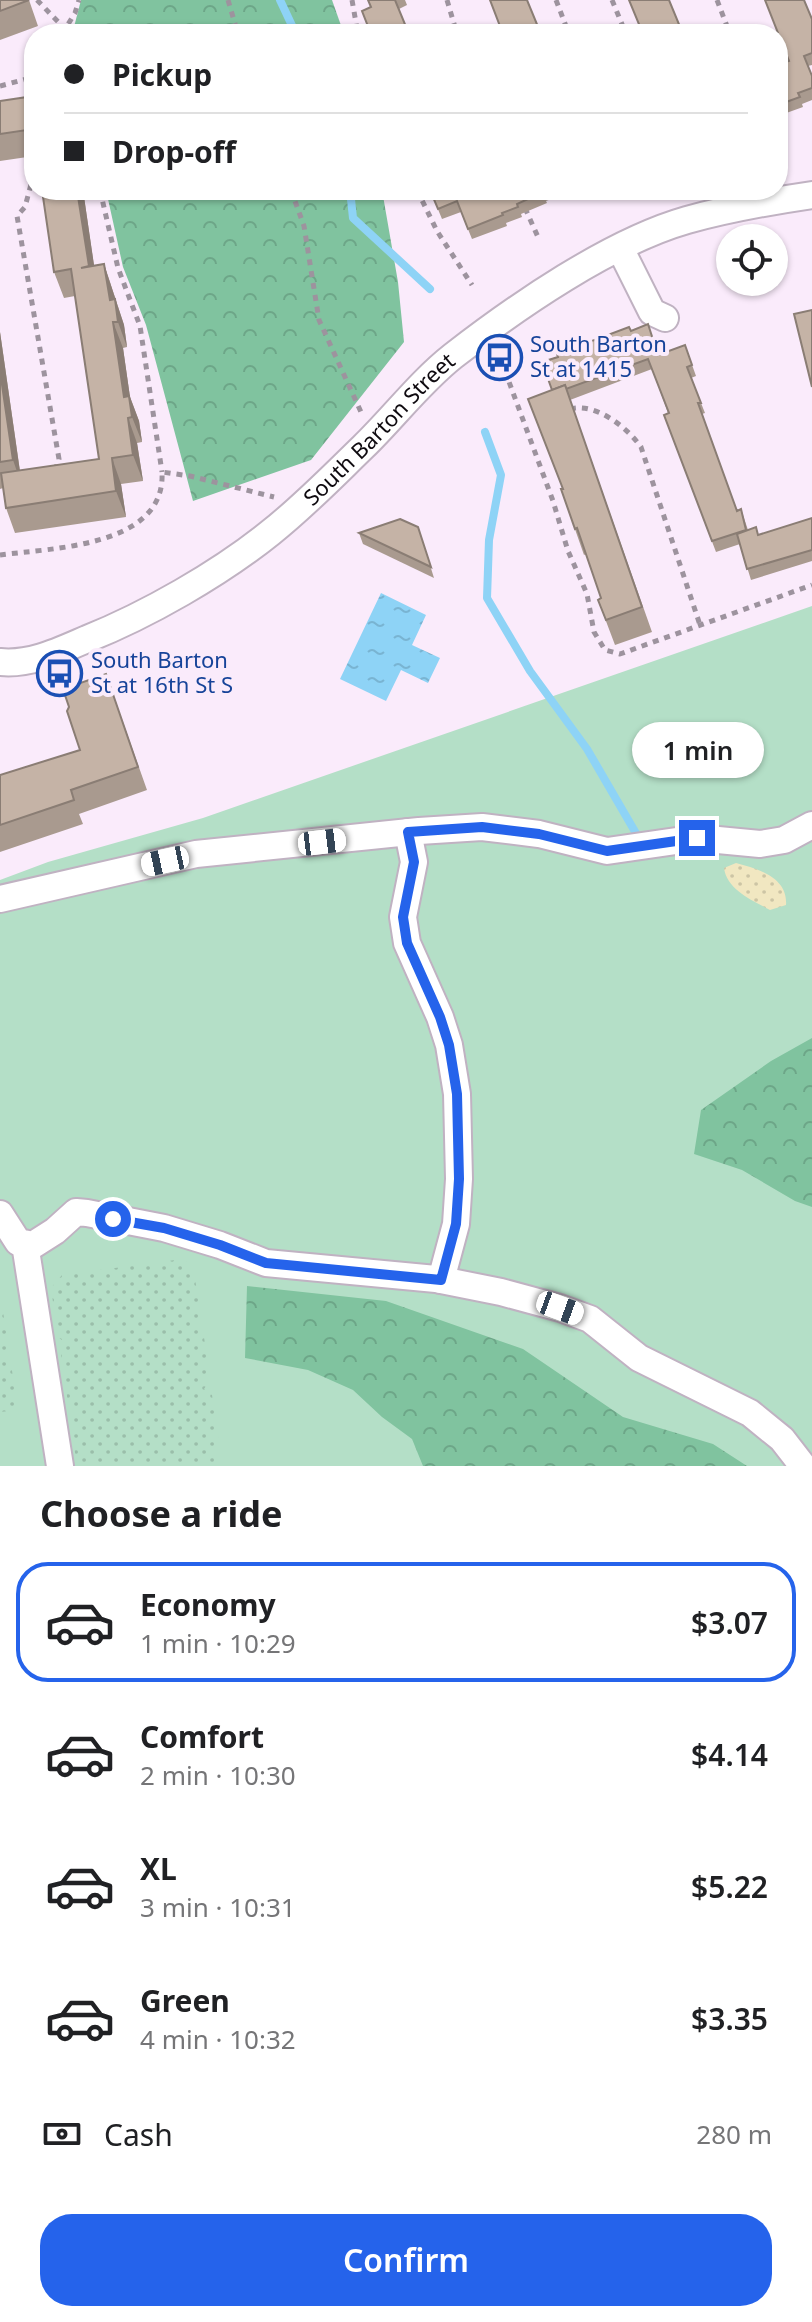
<!DOCTYPE html>
<meta charset="utf-8">
<style>
body{margin:0;font-family:"Noto Sans",sans-serif;background:#f2f2f2;color:#202124;height:100vh;display:flex;flex-direction:column;font-size:30px;white-space:nowrap}
*{box-sizing:border-box;margin:0}
p{font-size:26px;color:#757577}
.icon{flex:none;width:44px;height:44px;fill:none;stroke:currentColor;stroke-width:2;stroke-linecap:round;stroke-linejoin:round}
.map{position:relative;height:1466px;overflow:hidden}
.sheet{display:flex;flex-direction:column;background:#fff;flex:1}
.sheet>*{flex:none}
.top-card{position:absolute;left:24px;top:24px;width:764px;height:176px;border-radius:32px;box-shadow:0 2px 6px #0004;display:grid;align-content:center;height:176px;padding:0 40px;background:#fff}
.buttons{position:absolute;left:716px;top:224px;display:grid;gap:16px}
.buttons a{display:grid;place-items:center;width:72px;height:72px;border-radius:50%;background:#fff;box-shadow:0 2px 6px #0004;font-size:40px}
.end{position:absolute;width:36px;height:36px;margin:-18px;border:10px solid #2563eb;background:#fff;box-shadow:0 0 0 4px #fff}
.from{border-radius:50%}
.bubble{position:absolute;height:56px;border-radius:28px;background:#fff;box-shadow:0 2px 6px #0004;font-size:26px;font-weight:600;line-height:56px;text-align:center}
.car{position:absolute;width:24px;height:48px;margin:-24px -12px;border-radius:10px;box-shadow:0 0 6px 2px #0007;background:linear-gradient(#fff 24%,#345 0 40%,#fff 0 76%,#345 0 86%,#fff 0)}
.top-card b{display:flex;align-items:center;gap:28px;height:76px;font-size:30px}
.top-card b+b{border-top:2px solid #e0e0e0}
.top-card i{width:20px;height:20px;background:#202124}
ul{padding:0;list-style:none}
li{display:flex;align-items:center;gap:24px;height:120px;margin:0 16px 12px;padding:0 24px;border:4px solid transparent;border-radius:32px}
li div{flex:1}
li b{display:block;font-size:30px}
li em{font-style:normal;font-weight:600}
li.selected{border-color:#2563eb}
li>.icon{width:72px;height:72px;stroke-width:1.5}
h2{padding:0 40px;font-size:36px;line-height:96px}
.pay{display:flex;align-items:center;gap:20px;height:88px;padding:0 40px;font-size:30px}
.pay p{margin-inline-start:auto}
.cta{display:flex;gap:16px;margin-top:auto;padding:16px 40px}
.cta a{flex:1;height:92px;border-radius:32px;background:#2563eb;color:#fff;font-size:32px;font-weight:600;line-height:92px;text-align:center}
.map>svg:first-child{display:block}
</style>
<div class="map">
<svg width="812" height="1466" viewBox="0 0 812 1466">
<defs>
<pattern id="forest-crowns" width="20" height="18" patternUnits="userSpaceOnUse" patternTransform="scale(2)"><rect width="20" height="18" fill="#80c39f"/><path d="M2 6a3 3 0 1 1 6 0M12 15a3 3 0 1 1 6 0" fill="none" stroke="#6da688"/></pattern>
<pattern id="sand-dots" width="8" height="8" patternUnits="userSpaceOnUse" patternTransform="scale(2)"><rect width="8" height="8" fill="#f1e7c1"/><path d="M2 2h.1M6 6h.1" fill="none" stroke="#cdc5a5" stroke-width="1.8" stroke-linecap="round"/></pattern>
<pattern id="park-dots" width="8" height="8" patternUnits="userSpaceOnUse" patternTransform="scale(2)"><rect width="8" height="8" fill="#b4dfc7"/><path d="M2 2h.1M6 6h.1" fill="none" stroke="#9abeaa" stroke-width="1.8" stroke-linecap="round"/></pattern>
<pattern id="water-ripples" width="26" height="14" patternUnits="userSpaceOnUse" patternTransform="scale(2)"><rect width="26" height="14" fill="#8ed3f6"/><path d="M2 4q2-2 4 0t4 0M15 11q2-2 4 0t4 0" fill="none" stroke="#79b4d2"/></pattern>
</defs>
<rect width="100%" height="100%" fill="#faebfb"/>
<polygon fill="#b4dfc7" points="812,606 812,1466 0,1466 0,880 48,862 203,818"/>
<g fill="url(#forest-crowns)">
<polygon points="81,0 332,0 344,34 75,34 74,27"/>
<polygon points="106,190 382,190 398,282 404,342 311,460 193,501 146,325 123,267"/>
<polygon points="812,1038 812,1207 795,1201 742,1170 694,1154 701,1110 771,1061"/>
<polygon points="247,1286 386,1301 523,1349 623,1417 713,1444 747,1466 423,1466 412,1439 382,1417 353,1390 308,1370 245,1358"/>
</g>
<path fill="url(#sand-dots)" d="M736,863c23,6 52,15 50,42l-16,5c-18,-10 -43,-20 -46,-42z"/>
<g fill="url(#park-dots)">
<polygon points="183,1259 193,1267 201,1315 195,1324 203,1330 210,1380 204,1389 212,1395 219,1443 213,1453 222,1459 223,1466 77,1466 70,1419 76,1409 68,1403 61,1354 67,1344 58,1337 51,1288 62,1275"/>
<polygon points="0,1292 18,1410 0,1412"/>
</g>
<polygon fill="url(#water-ripples)" points="381,593 426,615 412,645 440,658 428,683 401,670 386,701 340,679"/>
<g fill="none" stroke-linecap="round" stroke-linejoin="round">
<g stroke="#8ed3f6" stroke-width="8">
<polyline points="280,0 296,34"/>
<polyline points="350,190 353,218 430,289"/>
<polyline points="485,432 501,475 489,540 487,598 530,671 587,749 637,835"/>
</g>
<defs>
<g id="minor">
<polyline points="620,248 652,312 665,318"/>
<path id="s1" d="M0,662c31,3 59,-11 87,-23 60,-24 132,-65 183,-106 33,-26 63,-57 93,-86 30,-29 57,-65 90,-91 63,-49 157,-114 234,-136 40,-11 84,-19 125,-25"/>
<polyline points="408,832 414,862 403,917 407,943 440,1017 449,1045 457,1094 459,1179 456,1224 441,1280"/>
<polyline points="0,899 196,854 419,831 482,827 539,834 607,851 697,838 760,844 784,840 812,825"/>
<polyline points="0,1214 18,1242 33,1245 55,1231 76,1212 87,1213 164,1228 220,1245 266,1263 436,1279 501,1292 560,1308 590,1319 639,1358 750,1413 782,1439 803,1466"/>
<polyline points="25,1244 60,1466"/>
</g>
</defs>
<use href="#minor" stroke="#c0b2c2" stroke-width="30"/>
<g stroke="#9d939e" stroke-width="5" stroke-dasharray="6 6" stroke-linecap="butt">
<polyline points="37,0 65,29"/>
<polyline points="228,0 238,34"/>
<polyline points="352,0 358,34"/>
<polyline points="447,0 457,34"/>
<polyline points="556,0 569,34"/>
<polyline points="612,0 626,34"/>
<polyline points="717,0 730,34"/>
<polyline points="62,34 75,13 79,0"/>
<polyline points="0,86 34,77"/>
<polyline points="34,173 25,207 17,216 59,459 55,471"/>
<polyline points="100,190 118,268 140,326 162,472"/>
<polyline points="291,190 304,226 319,320 361,412"/>
<polyline points="417,190 437,231 472,285"/>
<polyline points="525,208 538,237"/>
<polyline points="505,371 553,501 568,551 587,594 594,632 605,650 620,654 812,585"/>
<path d="M570,409c25,-7 57,18 71,38l59,178"/>
<path d="M0,555c52,-7 166,-8 162,-83l28,4 84,21"/>
</g>
<use href="#minor" stroke="#fff" stroke-width="26"/>
</g>
<g fill="#a99a8f">
<polygon points="0,0 29,0 38,26 0,40"/>
<polygon points="368,0 405,0 407,5 399,9 371,7"/>
<polygon points="812,19 812,65 808,66 812,76 812,100 802,104 803,107 778,116 778,65 789,61"/>
<polygon points="34,96 34,156 0,161 0,101"/>
<polygon points="42,190 83,190 94,266 104,264 124,325 127,347 123,348 130,397 139,421 142,442 137,443 143,481 121,484 126,517 15,533 6,508 3,488 0,489 0,332 20,471 99,459 75,296 64,298 54,272"/>
<polygon points="430,190 575,190 546,201 547,203 521,214 522,217 506,223 507,226 472,239 461,212 442,219"/>
<polygon points="631,331 658,355 685,345 696,376 691,378 705,413 702,414 737,511 741,509 748,530 758,535 812,518 812,561 751,580 740,544 716,552 664,415 668,413 652,369 570,400 652,632 615,645 598,600 601,598 586,554 584,555 561,489 562,489 552,390"/>
<polygon points="418,527 434,578 363,544 359,533"/>
<polygon points="106,674 147,790 79,814 83,824 0,852 0,775 80,750"/>
</g>
<g fill="#8a7d74">
<polygon points="77,190 83,190 98,292 89,266"/>
<polygon points="104,264 124,325 127,347 110,300"/>
<polygon points="113,322 123,348 130,397 139,421 142,442 124,397"/>
<polygon points="0,332 22,486 13,460 0,371"/>
<polygon points="128,418 137,443 143,481 133,455"/>
<polygon points="112,458 121,484 126,517 116,491"/>
</g>
<g fill="#c5b3a6" stroke="#8a7d74" stroke-width="2">
<polygon points="0,0 29,0 0,11"/>
<polygon points="368,0 395,0 409,34 371,34 362,11 371,7"/>
<polygon points="490,0 527,0 541,34 503,34"/>
<polygon points="629,0 669,0 683,34 643,34"/>
<polygon points="765,0 804,0 812,19 812,53 804,56 812,76 812,88 798,93 800,97 778,105 778,65 789,61"/>
<polygon points="34,96 34,129 0,134 0,101"/>
<polygon points="42,190 77,190 89,266 81,268 104,264 110,300 115,299 118,322 113,322 124,397 129,396 132,417 128,418 133,455 112,458 116,491 6,508 1,473 99,459 71,269 54,272"/>
<polygon points="430,190 544,190 543,190 543,192 517,204 518,207 502,213 503,215 468,229 457,201 438,209"/>
<polygon points="812,310 812,387 794,314"/>
<polygon points="648,324 658,355 685,345 692,365 687,367 701,403 698,403 737,511 741,509 746,530 712,541 664,415 669,413 648,359 566,389 565,385 552,390 542,362 558,357 557,354 629,327 631,331"/>
<polygon points="0,371 13,460 0,462"/>
<polygon points="565,385 642,607 606,620 598,600 601,598 577,528 575,529 561,489 563,489 528,399"/>
<polygon points="812,518 812,550 747,569 737,534 756,527 758,535"/>
<polygon points="400,519 418,527 431,567 359,533"/>
<polygon points="106,674 138,767 71,790 74,800 0,825 0,775 80,750 67,711 69,707 63,689"/>
</g>
<g fill="none" stroke-linecap="round" stroke-linejoin="round">
<polyline stroke="#2563eb" stroke-width="10" points="113,1219 164,1228 220,1245 266,1263 441,1280 456,1224 459,1179 457,1094 449,1045 440,1017 407,943 403,917 414,862 408,832 482,827 539,834 607,851 697,838"/>
</g>
<defs>
<symbol id="bus-ring" viewBox="-11 -11 22 22"><circle r="9.5" fill="#faebfb" stroke="#1a4fb4" stroke-width="1.5"/><path d="M-5-6H5V4H4V6H2V4H-2V6H-4V4H-5ZM-3.5-4V0h7V-4ZM-3.5 1.2v1.5H-2V1.2ZM2 1.2v1.5H3.5V1.2Z" fill="#1a4fb4"/></symbol>
</defs>
<g fill-rule="evenodd">
<use href="#bus-ring" x="474" y="332" width="51" height="51"/>
<use href="#bus-ring" x="34" y="648" width="51" height="51"/>
</g>
<g text-anchor="middle" stroke-width="8" stroke-linejoin="round" paint-order="stroke">
<g font-size="22" fill="#164399" stroke="#faebfb" text-anchor="start">
<text x="530" y="352">South Barton<tspan x="530" dy="25">St at 1415</tspan></text>
<text x="91" y="668">South Barton<tspan x="91" dy="25">St at 16th St S</tspan></text>
</g>
<g font-size="22" fill="#0e0a0f" stroke="#faebfb">
<text dy="8" stroke="none"><textPath href="#s1" startOffset="454">South Barton Street</textPath></text>
</g>
</g>
</svg>
<div class="buttons">
<a><svg class="icon" aria-label="locate" viewBox="0 0 24 24"><circle cx="12" cy="12" r="6"/><path d="M12 2v4M12 18v4M2 12h4M18 12h4"/></svg></a>
</div>
<i class="end from" style="left:113px;top:1219px"></i>
<i class="end" style="left:697px;top:838px"></i>
<div class="bubble" style="left:632px;top:722px;width:132px">1 min</div>
<i class="car" style="left:322px;top:842px;rotate:83deg"></i>
<i class="car" style="left:165px;top:861px;rotate:258deg"></i>
<i class="car" style="left:560px;top:1308px;rotate:110deg"></i>
<div class="top-card">
<b><i class="from"></i>Pickup</b>
<b><i></i>Drop-off</b>
</div>
</div>
<section class="sheet">
<h2>Choose a ride</h2>
<ul>
<li class="selected"><svg class="icon" aria-label="car" viewBox="0 0 24 24"><path d="M5 17H2v-5l4-1 3-4h7l3 4 3 1v5h-3M9 17h6M6 11h13"/><circle cx="7" cy="17" r="2"/><circle cx="17" cy="17" r="2"/></svg><div><b>Economy</b><p>1 min · 10:29</p></div><em>$3.07</em></li>
<li><svg class="icon" aria-label="car" viewBox="0 0 24 24"><path d="M5 17H2v-5l4-1 3-4h7l3 4 3 1v5h-3M9 17h6M6 11h13"/><circle cx="7" cy="17" r="2"/><circle cx="17" cy="17" r="2"/></svg><div><b>Comfort</b><p>2 min · 10:30</p></div><em>$4.14</em></li>
<li><svg class="icon" aria-label="car" viewBox="0 0 24 24"><path d="M5 17H2v-5l4-1 3-4h7l3 4 3 1v5h-3M9 17h6M6 11h13"/><circle cx="7" cy="17" r="2"/><circle cx="17" cy="17" r="2"/></svg><div><b>XL</b><p>3 min · 10:31</p></div><em>$5.22</em></li>
<li><svg class="icon" aria-label="car" viewBox="0 0 24 24"><path d="M5 17H2v-5l4-1 3-4h7l3 4 3 1v5h-3M9 17h6M6 11h13"/><circle cx="7" cy="17" r="2"/><circle cx="17" cy="17" r="2"/></svg><div><b>Green</b><p>4 min · 10:32</p></div><em>$3.35</em></li>
</ul>
<div class="pay"><svg class="icon" aria-label="cash" viewBox="0 0 24 24"><path d="M3 7h18v10H3z"/><circle cx="12" cy="12" r="2"/></svg>Cash<p>280 m</p></div>
<div class="cta"><a>Confirm</a></div>
</section>
